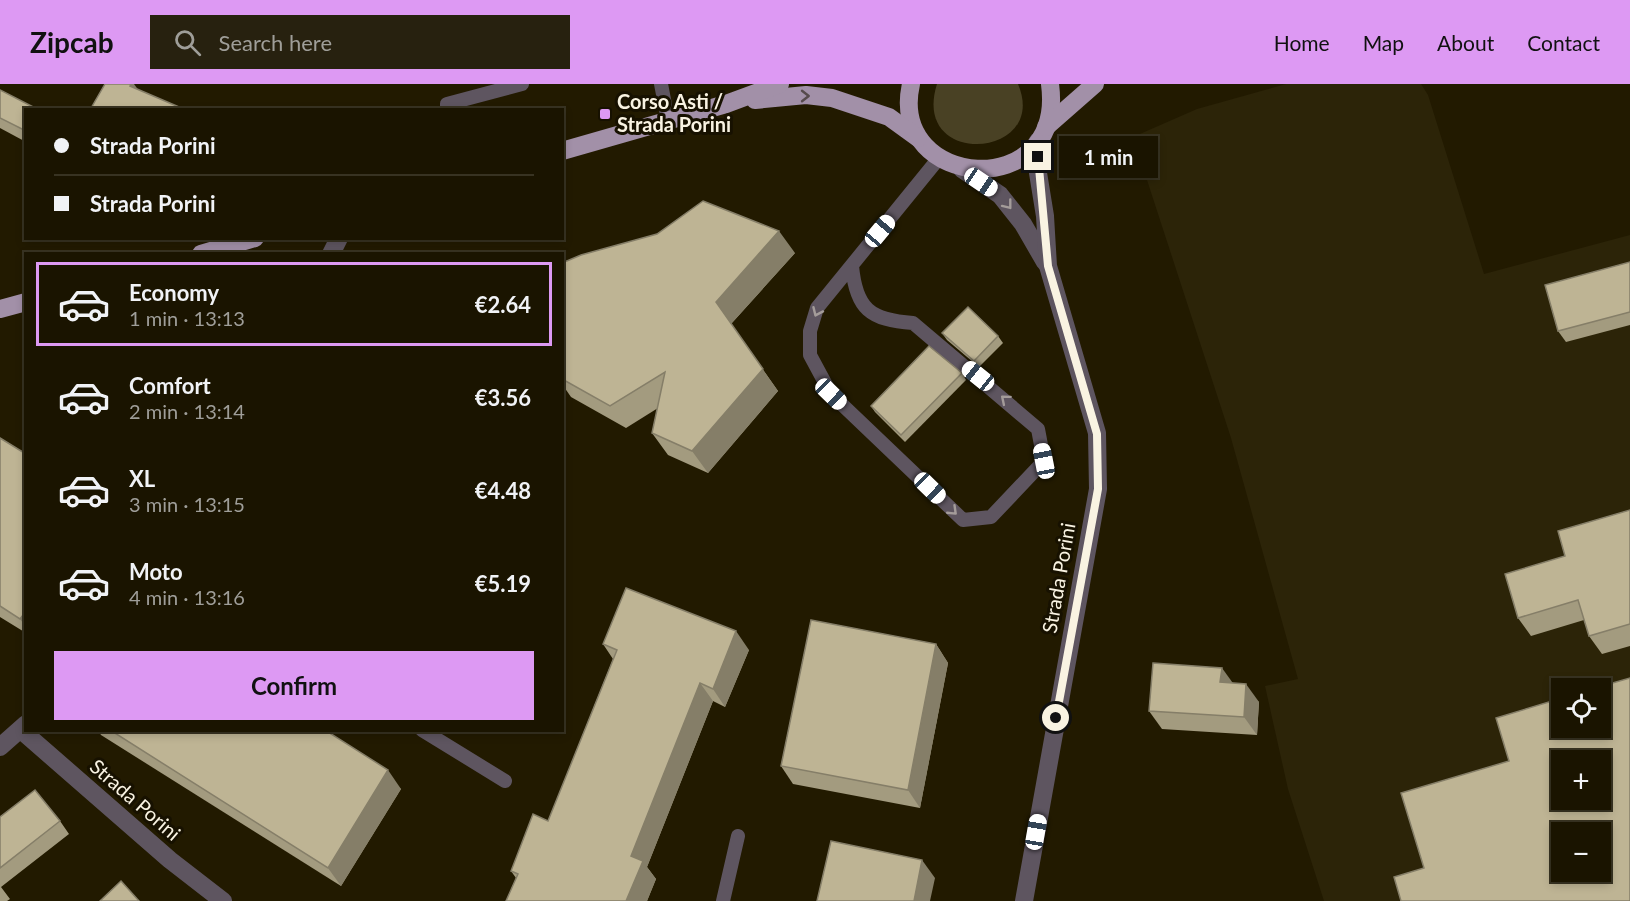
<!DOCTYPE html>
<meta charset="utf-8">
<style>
body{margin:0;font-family:Lato,sans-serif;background:#27210f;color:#f1f3f6;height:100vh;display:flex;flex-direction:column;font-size:22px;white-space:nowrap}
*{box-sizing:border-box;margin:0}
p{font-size:20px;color:#9f9e99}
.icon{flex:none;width:33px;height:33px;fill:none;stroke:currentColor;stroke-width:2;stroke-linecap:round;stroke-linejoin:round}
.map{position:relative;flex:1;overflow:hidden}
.side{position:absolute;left:24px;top:168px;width:540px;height:480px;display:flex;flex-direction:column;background:#1a1400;border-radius:0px;box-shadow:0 3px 9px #0003,0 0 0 2px #383322}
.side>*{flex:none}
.guide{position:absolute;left:24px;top:24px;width:540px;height:132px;border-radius:0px;box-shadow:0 3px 9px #0003,0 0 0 2px #383322;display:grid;align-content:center;height:132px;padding:0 30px;background:#1a1400}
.buttons{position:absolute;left:1551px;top:594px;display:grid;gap:12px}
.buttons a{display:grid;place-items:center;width:60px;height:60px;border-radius:0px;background:#1a1400;box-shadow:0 3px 9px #0003,0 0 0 2px #383322;font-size:30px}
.end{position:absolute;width:27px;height:27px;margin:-14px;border:8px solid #f9f3e2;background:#111;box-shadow:0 0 0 3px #111}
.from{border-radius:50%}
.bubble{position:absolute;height:42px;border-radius:0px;background:#1a1400;box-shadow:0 3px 9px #0003,0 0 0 2px #383322;font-size:20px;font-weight:700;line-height:42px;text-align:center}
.car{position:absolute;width:18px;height:36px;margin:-18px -9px;border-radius:8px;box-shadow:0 0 4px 2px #0007;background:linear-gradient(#fff 24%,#345 0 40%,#fff 0 76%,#345 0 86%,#fff 0)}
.guide b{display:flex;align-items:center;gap:21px;height:57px;font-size:22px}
.guide b+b{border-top:2px solid #383322}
.guide i{width:15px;height:15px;background:#f1f3f6}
ul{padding:10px 0 0;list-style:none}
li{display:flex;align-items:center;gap:18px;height:84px;margin:0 12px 9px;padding:0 18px;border:3px solid transparent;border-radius:0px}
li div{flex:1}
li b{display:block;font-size:22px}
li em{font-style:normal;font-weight:700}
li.current{border-color:#dd99f3}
li>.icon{width:54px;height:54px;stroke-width:1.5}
.cta{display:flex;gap:12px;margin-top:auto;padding:12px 30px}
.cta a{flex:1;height:69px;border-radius:0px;background:#dd99f3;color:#111;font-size:24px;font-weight:700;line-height:69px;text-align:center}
header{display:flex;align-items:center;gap:36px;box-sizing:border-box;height:84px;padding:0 30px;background:#dd99f3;color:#111}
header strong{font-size:28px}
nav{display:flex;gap:33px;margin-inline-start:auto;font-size:21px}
.search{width:420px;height:54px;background:#27210f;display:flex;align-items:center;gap:15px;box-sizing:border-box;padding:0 21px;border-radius:0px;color:#9f9e99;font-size:22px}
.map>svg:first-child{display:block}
</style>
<header>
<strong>Zipcab</strong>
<div class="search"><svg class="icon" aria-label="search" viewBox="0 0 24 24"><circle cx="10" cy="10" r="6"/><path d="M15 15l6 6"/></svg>Search here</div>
<nav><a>Home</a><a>Map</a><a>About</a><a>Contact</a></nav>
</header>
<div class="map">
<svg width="1630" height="817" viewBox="0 0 1630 817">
<rect width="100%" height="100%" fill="#221a00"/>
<path fill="#2c2408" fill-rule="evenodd" d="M1286,0h135l7,11 56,179 146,-39v666h-306l-36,-112 -23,-103 33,-7 -67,-241 -98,-301 64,-28zM1562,604h38v40h-38zM1562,676h38v40h-38zM1562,748h38v40h-38z"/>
<path fill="#494124" d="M937,0h81c32,75 -108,85 -81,0z"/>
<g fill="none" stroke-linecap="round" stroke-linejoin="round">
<g stroke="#5e5560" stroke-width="14">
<polyline points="661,0 668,36"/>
<polyline points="447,26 447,20 522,0"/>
<path d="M852,182c4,43 18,54 61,57l125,106 6,32 -53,56 -28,3 -132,-126 -21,-39v-24l7,-23 122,-150"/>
<polyline points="422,646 505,697"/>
<polyline points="723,817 738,752"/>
</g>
<g stroke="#5e5560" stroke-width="18">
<polyline points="962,85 1000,111 1023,140 1045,178"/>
<polyline points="331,170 339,154"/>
<polyline points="21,646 170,776 223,817"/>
<polyline points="0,663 26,640"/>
<polyline points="1024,817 1098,405 1097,349 1048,182 1045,132 1038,89 1038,57"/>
</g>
<g stroke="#a290a8" stroke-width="18">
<path d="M911,0c-24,106 155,120 139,0"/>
<polyline points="755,16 806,11 832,14 889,33 918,54"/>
<polyline points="1046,43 1095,0"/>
<polyline points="562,67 726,20 780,0"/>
<polyline points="201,170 255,154"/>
<polyline points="0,225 26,218"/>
</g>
</g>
<g fill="#a39b7f">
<polygon points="0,6 26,26 26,58 0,44"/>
<polygon points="795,169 731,240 778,307 708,389 668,371 652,349 658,324 626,344 571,313 562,300 562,179"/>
<polygon points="1630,178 1630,241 1566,258 1558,247"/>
<polygon points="942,249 998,252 1003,259 979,283 947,256"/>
<polygon points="962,289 966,296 905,358 875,328 871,322"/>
<polygon points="0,354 26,370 26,549 0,533"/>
<polygon points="1630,426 1630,562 1602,570 1589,552 1584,536 1531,552 1518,534"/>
<polygon points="603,560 749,566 725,623 713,617 647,783 656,795 647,817 506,817 516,794 511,787 548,737 613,575"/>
<polygon points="936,560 948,579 920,724 793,700 781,682"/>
<polygon points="1233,599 1259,618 1257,651 1162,645 1149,627"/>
<polygon points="98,646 325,646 401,705 341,802 101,651"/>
<polygon points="0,733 60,737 69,750 1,803 10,815 7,817 0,817"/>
</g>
<g fill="#857e68">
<polygon points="131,0 134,0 144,14 130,2"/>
<polygon points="779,147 795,169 731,240 778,307 708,389 692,367 716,218"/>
<polygon points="26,527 26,543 20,535"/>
<polygon points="736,547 749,566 725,623 713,605"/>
<polygon points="936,560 948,579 920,724 908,706"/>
<polygon points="1222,584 1235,602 1220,598"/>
<polygon points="700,599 713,617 647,783 656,795 647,817 626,817 631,772"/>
<polygon points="1246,600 1259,618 1257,651 1244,633"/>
<polygon points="388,686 401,705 341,802 328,784"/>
<polygon points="922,776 935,794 930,817 914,817"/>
</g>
<g fill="#beb494" stroke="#857e68" stroke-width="1.5" fill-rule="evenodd">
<polygon points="105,0 131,0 130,2 186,26 90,26"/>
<polygon points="0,6 39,26 26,26 26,47 0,34"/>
<polygon points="703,117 779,147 716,218 763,285 692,367 652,349 665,288 610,322 562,295 562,179 581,171 657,150"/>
<polygon points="1630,178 1630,228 1558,247 1545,201"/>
<polygon points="968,223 998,252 974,277 942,249"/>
<polygon points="929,262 962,289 901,351 871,322"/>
<polygon points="0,354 26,370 26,527 20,535 0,522"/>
<polygon points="1630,426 1630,540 1589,552 1578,516 1518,534 1505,490 1565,472 1558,447"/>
<polygon points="626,504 736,547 713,605 700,599 631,772 643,777 626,817 506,817 518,790 511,787 533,730 548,737 617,566 603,560"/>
<polygon points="811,536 936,560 908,706 781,682"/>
<polygon points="1153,579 1222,584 1220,598 1246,600 1244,633 1149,627"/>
<path d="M1630,594v223h-229l-7,-24 30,-9 -23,-75 108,-32 -13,-43 66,-20v30h38v-40h-5zM1562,676h38v40h-38zM1562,748h38v40h-38z"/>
<polygon points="110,646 325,646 388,686 328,784"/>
<polygon points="35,706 60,737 0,784 0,733"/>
<polygon points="831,757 922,776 914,817 817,817"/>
<polygon points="121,797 139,817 100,817"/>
</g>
<defs><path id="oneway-chevron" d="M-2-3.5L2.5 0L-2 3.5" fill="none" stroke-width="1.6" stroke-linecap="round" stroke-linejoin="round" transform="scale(1.5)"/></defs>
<use stroke="#564a4c" href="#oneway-chevron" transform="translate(805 12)"/>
<g stroke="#a49c9a">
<use href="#oneway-chevron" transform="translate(1008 121) rotate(52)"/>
<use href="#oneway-chevron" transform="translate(817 228) rotate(114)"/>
<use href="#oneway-chevron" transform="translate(1005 315) rotate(-140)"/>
<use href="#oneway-chevron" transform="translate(953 427) rotate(44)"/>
</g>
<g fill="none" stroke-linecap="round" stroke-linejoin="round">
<polyline stroke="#f9f3e2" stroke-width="8" points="1038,73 1048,182 1097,350 1098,405 1056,634"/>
</g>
<rect fill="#dd99f3" stroke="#171100" stroke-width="2" x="599" y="24" width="12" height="12" rx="3"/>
<g text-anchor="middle" stroke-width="6" stroke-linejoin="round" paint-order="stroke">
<g font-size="20" font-weight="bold" fill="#f9f3e2" stroke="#171100" text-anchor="start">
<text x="617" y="25">Corso Asti /<tspan x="617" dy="23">Strada Porini</tspan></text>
</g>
<g font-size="20" fill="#f9f3e2" stroke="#171100">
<text transform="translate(1059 494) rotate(-80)" y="7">Strada Porini</text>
<text transform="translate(135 716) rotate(41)" y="7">Strada Porini</text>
</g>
</g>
</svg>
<div class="buttons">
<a><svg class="icon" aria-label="locate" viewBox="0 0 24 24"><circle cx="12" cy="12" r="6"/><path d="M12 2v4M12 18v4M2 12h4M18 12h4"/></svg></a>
<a>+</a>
<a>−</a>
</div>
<i class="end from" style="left:1056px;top:634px"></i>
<i class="end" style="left:1038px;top:73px"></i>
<div class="bubble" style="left:1059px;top:52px;width:99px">1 min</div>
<i class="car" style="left:981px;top:98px;rotate:124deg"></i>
<i class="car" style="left:880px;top:147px;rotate:40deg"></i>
<i class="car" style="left:978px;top:292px;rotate:309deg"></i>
<i class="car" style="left:831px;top:310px;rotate:134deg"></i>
<i class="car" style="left:1044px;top:377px;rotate:349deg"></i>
<i class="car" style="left:930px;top:404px;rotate:134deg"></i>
<i class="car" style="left:1036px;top:748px;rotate:10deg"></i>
<div class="guide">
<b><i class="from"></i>Strada Porini</b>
<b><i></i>Strada Porini</b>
</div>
<section class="side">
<ul>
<li class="current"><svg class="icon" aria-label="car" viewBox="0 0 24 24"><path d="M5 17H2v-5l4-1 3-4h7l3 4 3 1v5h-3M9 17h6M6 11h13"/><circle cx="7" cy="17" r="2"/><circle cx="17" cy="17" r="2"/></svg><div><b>Economy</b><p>1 min · 13:13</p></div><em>€2.64</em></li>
<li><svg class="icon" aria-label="car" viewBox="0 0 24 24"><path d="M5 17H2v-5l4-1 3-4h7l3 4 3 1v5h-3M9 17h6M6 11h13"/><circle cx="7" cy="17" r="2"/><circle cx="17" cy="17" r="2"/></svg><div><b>Comfort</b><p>2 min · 13:14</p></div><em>€3.56</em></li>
<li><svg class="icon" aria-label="car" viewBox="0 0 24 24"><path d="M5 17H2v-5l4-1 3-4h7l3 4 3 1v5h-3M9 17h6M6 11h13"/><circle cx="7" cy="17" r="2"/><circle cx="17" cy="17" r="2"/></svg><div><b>XL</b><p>3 min · 13:15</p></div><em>€4.48</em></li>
<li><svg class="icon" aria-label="car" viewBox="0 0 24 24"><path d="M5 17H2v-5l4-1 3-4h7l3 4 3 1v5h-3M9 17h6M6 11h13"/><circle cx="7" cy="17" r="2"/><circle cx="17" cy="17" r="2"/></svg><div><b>Moto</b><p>4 min · 13:16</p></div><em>€5.19</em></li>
</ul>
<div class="cta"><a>Confirm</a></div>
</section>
</div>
